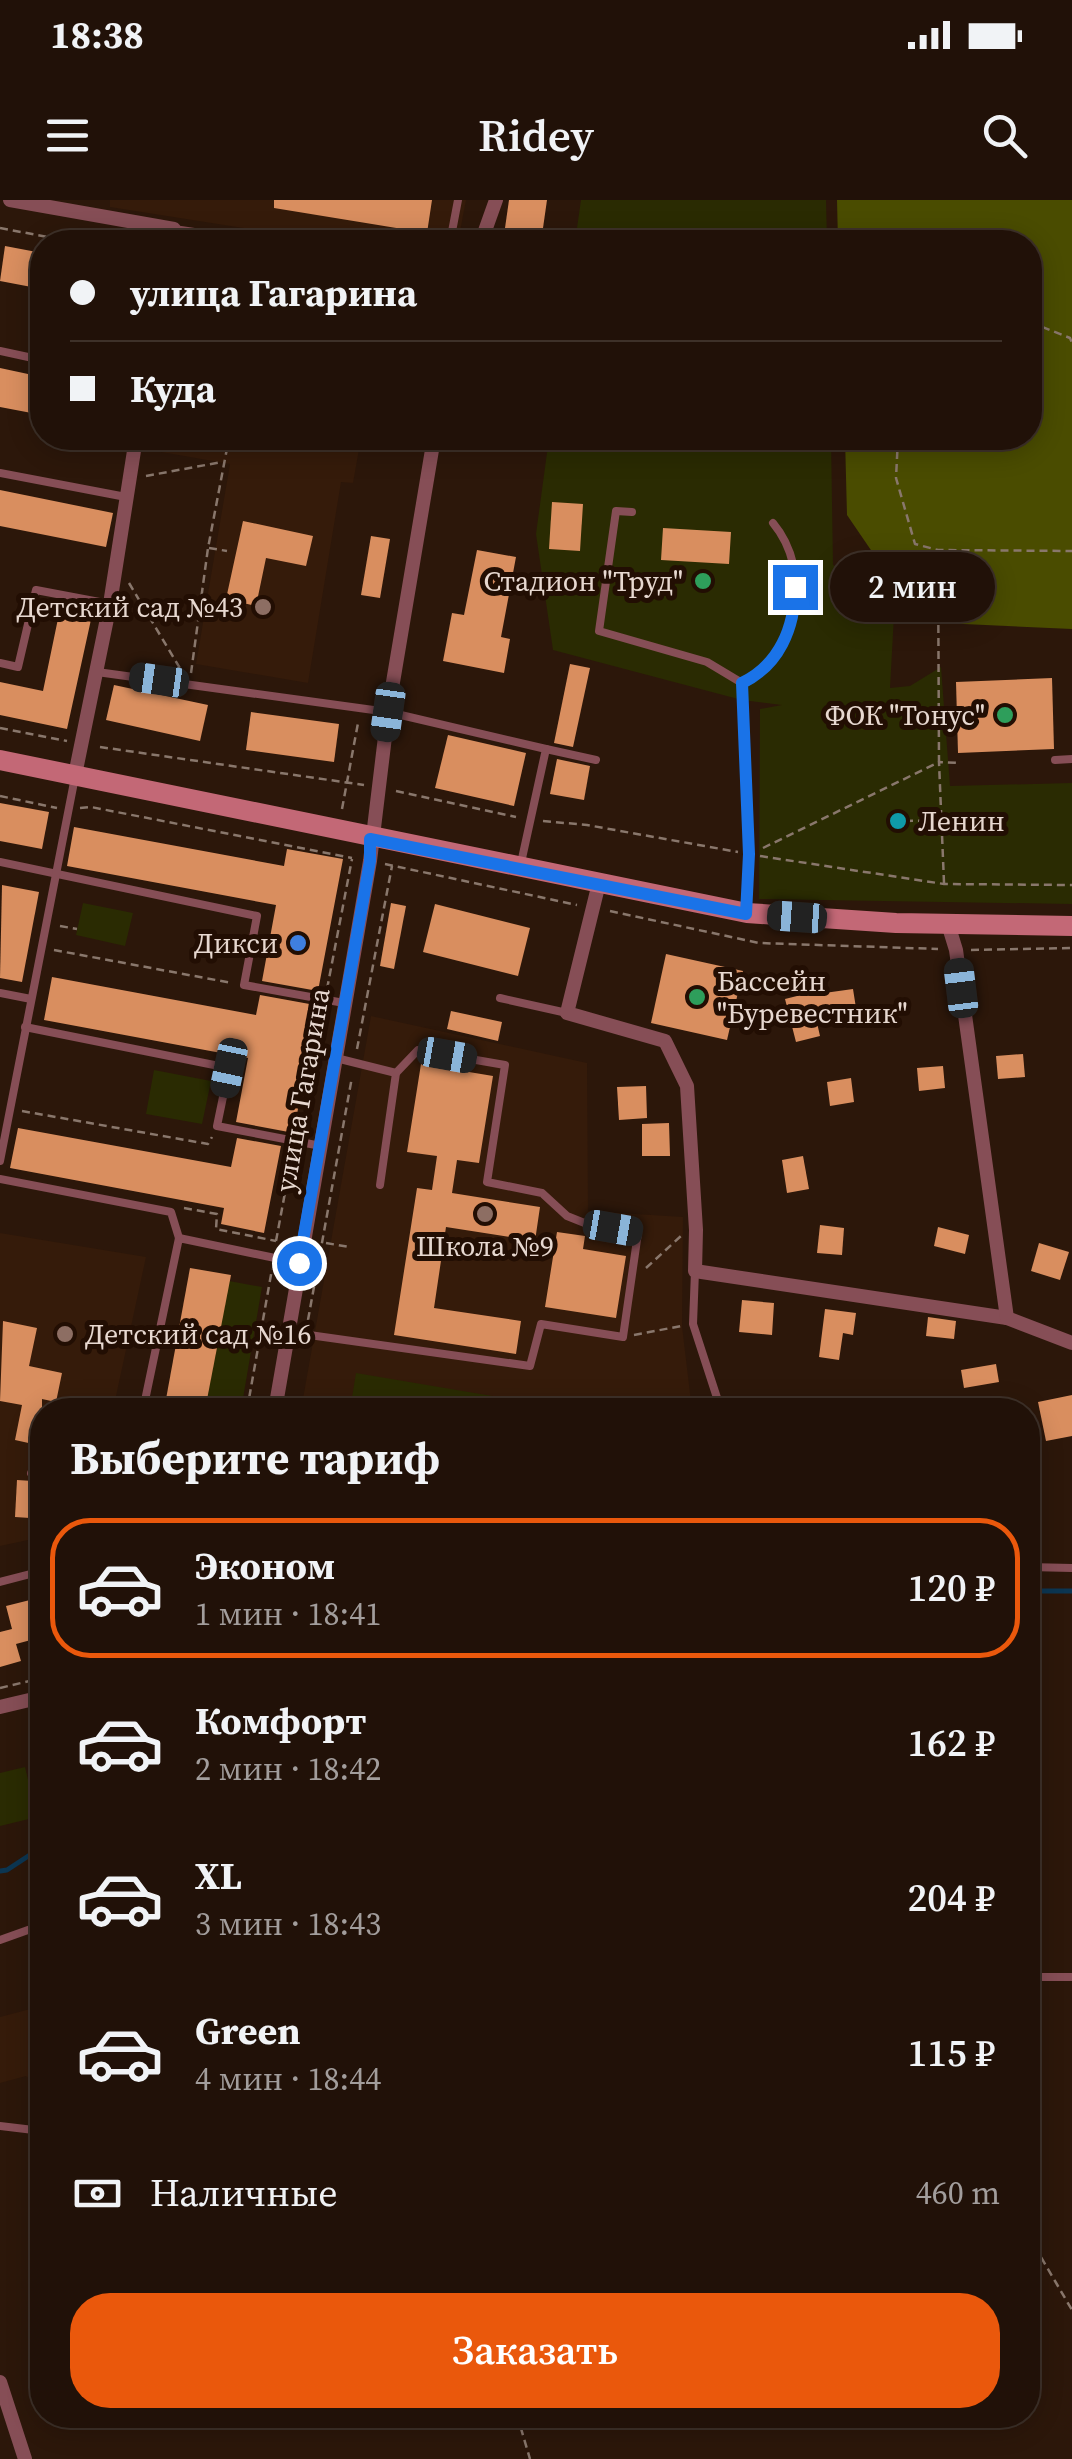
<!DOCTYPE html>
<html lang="ru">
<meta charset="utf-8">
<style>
body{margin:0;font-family:"Source Serif 4",serif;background:#2d1f16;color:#f1f3f6;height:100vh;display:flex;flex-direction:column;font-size:38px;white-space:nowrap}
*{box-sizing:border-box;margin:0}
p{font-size:32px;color:#a29d9c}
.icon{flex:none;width:55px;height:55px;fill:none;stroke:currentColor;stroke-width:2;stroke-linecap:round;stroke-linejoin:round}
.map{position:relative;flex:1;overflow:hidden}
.panel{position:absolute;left:30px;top:1198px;width:1010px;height:1030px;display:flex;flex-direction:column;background:#211108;border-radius:40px;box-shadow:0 5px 25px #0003,0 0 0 2px #3e3129}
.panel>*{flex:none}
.banner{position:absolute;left:30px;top:30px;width:1012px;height:220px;border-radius:40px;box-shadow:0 5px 25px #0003,0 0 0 2px #3e3129;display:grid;align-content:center;height:220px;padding:0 40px;background:#211108}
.end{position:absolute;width:45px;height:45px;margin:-22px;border:12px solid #1a73e8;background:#fff;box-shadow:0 0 0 5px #fff}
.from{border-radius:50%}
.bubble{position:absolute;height:70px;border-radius:35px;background:#211108;box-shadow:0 5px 25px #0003,0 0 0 2px #3e3129;font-size:32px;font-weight:600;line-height:70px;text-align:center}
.car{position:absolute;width:30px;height:60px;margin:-30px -15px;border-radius:12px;box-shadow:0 0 8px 2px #0007;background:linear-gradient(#222 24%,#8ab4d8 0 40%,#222 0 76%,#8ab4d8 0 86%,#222 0)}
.banner b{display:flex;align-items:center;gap:35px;height:95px;font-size:38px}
.banner b+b{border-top:2px solid #3e3129}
.banner i{width:25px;height:25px;background:#f1f3f6}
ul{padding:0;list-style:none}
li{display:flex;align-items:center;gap:30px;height:140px;margin:0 20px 15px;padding:0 20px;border:5px solid transparent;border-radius:40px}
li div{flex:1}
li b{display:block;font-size:38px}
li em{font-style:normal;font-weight:600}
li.selected{border-color:#ea580c}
li>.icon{width:90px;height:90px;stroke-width:1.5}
h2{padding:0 40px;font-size:45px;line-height:120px}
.pay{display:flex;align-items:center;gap:25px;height:110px;padding:0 40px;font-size:38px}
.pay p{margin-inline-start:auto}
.action{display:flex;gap:20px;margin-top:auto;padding:20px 40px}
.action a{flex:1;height:115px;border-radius:40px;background:#ea580c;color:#fff;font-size:40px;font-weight:600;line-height:115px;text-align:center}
.status{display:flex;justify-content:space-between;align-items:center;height:70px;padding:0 50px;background:#211108;direction:ltr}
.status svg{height:28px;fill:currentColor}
header{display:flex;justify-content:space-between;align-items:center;height:130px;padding:0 40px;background:#211108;font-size:45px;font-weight:600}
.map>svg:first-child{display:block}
</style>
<div class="status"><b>18:38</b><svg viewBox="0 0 49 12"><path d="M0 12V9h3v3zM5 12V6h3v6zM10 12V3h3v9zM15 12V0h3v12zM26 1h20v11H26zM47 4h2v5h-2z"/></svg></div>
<header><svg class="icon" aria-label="menu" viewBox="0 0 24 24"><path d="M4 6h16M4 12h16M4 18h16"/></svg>Ridey<svg class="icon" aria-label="search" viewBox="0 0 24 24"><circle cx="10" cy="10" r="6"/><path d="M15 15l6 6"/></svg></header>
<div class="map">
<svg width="1072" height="2259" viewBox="0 0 1072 2259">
<rect width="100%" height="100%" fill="#2c170a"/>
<g fill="#351b0a">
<polygon points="110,0 466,0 458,42 333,42 110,7"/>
<polygon points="153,238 361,238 353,283 341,282 308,483 196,464 230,264 150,250"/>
<polygon points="371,816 587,863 588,1011 683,1017 682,1126 692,1210 301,1210"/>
<polygon points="0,1033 146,1057 113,1210 42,1210 42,1337 0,1346"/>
<polygon points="42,1806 42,1888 26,1876 0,1883 0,1817"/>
</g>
<g fill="#2a2b02">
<polygon points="581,0 826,0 827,42 575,42"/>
<polygon points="549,238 831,238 833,365 895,397 890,488 910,486 941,467 950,586 1072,583 1072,704 759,699 760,509 782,505 742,500 553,450 536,334"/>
<polygon points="83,703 133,713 125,746 76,735"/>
<polygon points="154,870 211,881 202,924 146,914"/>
<polygon points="229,1081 262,1087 241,1210 205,1210"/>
<polygon points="356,1173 576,1210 350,1210"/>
<polygon points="25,1567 37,1617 0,1626 0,1573"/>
</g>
<polygon fill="#4a4c00" points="837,0 1072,0 1072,429 920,422 847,315 845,238 1030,238 1030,42 838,42"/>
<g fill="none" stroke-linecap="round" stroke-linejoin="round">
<g stroke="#0c3652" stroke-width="5">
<polyline points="1028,1391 1072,1391"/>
<polyline points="0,1671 7,1670 42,1647"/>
</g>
</g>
<g fill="#d98e5f">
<polygon points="274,0 432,0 427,33 274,8"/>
<polygon points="509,0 547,0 541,42 503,42"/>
<polygon points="5,46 42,53 42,89 0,81"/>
<polygon points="0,168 42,177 42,215 0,207"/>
<polygon points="0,290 113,313 106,347 0,326"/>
<polygon points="552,302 583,304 580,351 549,349"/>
<polygon points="243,321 313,336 306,366 266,358 256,406 226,399"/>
<polygon points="663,328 731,332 729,364 661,360"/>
<polygon points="371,336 390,339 380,398 361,395"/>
<polygon points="477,350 516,357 501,437 510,439 504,473 443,461 452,413 464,415"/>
<polygon points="60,409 92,415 67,529 0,515 0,482 43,491"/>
<polygon points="570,464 590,468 573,547 554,543"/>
<polygon points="1052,478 1054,549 958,553 956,482"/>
<polygon points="114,485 208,505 200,541 106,520"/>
<polygon points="251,512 339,524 334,562 246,550"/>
<polygon points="448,535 526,553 514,606 435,588"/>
<polygon points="557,559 590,566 584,600 550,594"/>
<polygon points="0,603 49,612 42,649 0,641"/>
<polygon points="74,627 284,666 287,649 343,659 318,791 262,781 276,705 67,666"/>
<polygon points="2,685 39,692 22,782 0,778"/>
<polygon points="391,703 406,706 394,769 380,766"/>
<polygon points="435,704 530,728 518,776 423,752"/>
<polygon points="666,754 743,771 727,840 651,823"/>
<polygon points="52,777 256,815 260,795 315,805 294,933 236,922 248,858 44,820"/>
<polygon points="853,789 856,808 815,814 820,836 796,842 785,799 809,793 810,795"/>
<polygon points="451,811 502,822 498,841 447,829"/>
<polygon points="1023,854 1025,877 998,879 996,856"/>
<polygon points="421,864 493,876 479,963 457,960 452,993 540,1007 535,1041 446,1027 434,1108 521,1121 516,1154 394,1135 417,988 432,990 437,956 407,952"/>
<polygon points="943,866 945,888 919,891 917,868"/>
<polygon points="851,878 854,902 830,906 827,882"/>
<polygon points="646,886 647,918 619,920 617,887"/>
<polygon points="669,923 670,956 642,956 642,924"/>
<polygon points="18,928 231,967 237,938 281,946 264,1033 221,1024 224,1008 10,968"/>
<polygon points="803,956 809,989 787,993 782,960"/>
<polygon points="820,1025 844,1028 842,1055 817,1053"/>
<polygon points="938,1027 969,1035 965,1054 934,1046"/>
<polygon points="557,1032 585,1036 583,1049 626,1056 616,1118 545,1107"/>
<polygon points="1039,1043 1069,1052 1060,1080 1031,1071"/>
<polygon points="190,1068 231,1075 205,1210 164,1210"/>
<polygon points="742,1100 774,1103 772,1135 739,1132"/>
<polygon points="825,1109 856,1113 853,1135 843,1133 839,1160 819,1157"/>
<polygon points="928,1117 956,1121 954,1139 926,1136"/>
<polygon points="3,1121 37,1128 29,1166 62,1173 56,1202 42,1199 42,1246 15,1240 22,1205 0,1201"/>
<polygon points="996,1164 999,1182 964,1188 961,1170"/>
<polygon points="1072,1195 1072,1236 1046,1241 1038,1202"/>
<polygon points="17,1280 33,1281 30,1318 15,1317"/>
<polygon points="42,1397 42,1437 16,1444 21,1461 0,1467 0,1432 12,1429 6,1406"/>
</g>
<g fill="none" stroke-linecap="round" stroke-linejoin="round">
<g stroke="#89776c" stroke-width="2.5" stroke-dasharray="8 5" stroke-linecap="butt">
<polyline points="0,28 74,42"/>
<polyline points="1030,122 1070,138 1072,143"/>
<polyline points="898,238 896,278 915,344 938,350 1072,351"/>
<polyline points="146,276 222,262"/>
<polyline points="209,348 227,351"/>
<polyline points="129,383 181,470"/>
<polyline points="191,473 208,348 229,238"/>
<polyline points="0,528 67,541"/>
<polyline points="100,547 364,585"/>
<polyline points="396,591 516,617"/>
<polyline points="0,596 57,608"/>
<polyline points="80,608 91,607 352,658"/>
<polyline points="342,609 358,523"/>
<polyline points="543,621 587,625 738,652"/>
<polyline points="905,621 942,620"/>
<polyline points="763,648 939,562 938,350"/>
<polyline points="760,656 944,684 1072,685"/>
<polyline points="385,664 577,705"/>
<polyline points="944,683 939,562 959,563"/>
<polyline points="610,711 759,743 938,749"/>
<polyline points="60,726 77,729"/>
<polyline points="54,750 232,783"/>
<polyline points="971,750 1072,748"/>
<polyline points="327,789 352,659"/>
<polyline points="357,849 392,666"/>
<polyline points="22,911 208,944 212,937"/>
<polyline points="304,932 323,811"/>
<polyline points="184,1008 217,1014 216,1029 276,1041"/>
<polyline points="276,1041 292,955"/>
<polyline points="326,1043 349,1047"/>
<polyline points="646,1068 681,1036"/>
<polyline points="308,1120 352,877"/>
<polyline points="634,1135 681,1126"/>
<polyline points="247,1210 272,1069"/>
<polyline points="0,1488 42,1478"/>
<polyline points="1028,2035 1072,2110"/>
<polyline points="517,2215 530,2259"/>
</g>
<g stroke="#864e56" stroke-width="8">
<polyline points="174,29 262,42"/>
<polyline points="450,42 458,0"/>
<polyline points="0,151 42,160"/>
<polyline points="0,273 126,297"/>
<polyline points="632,312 616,311 599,431 707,462 742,483 749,654 747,708"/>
<polyline points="0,463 18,467 36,390 110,404"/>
<polyline points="97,472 388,512 546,549 521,663"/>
<path d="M742,483c58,-28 71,-112 31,-160"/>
<polyline points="546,549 596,560"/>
<polyline points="1055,560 1072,559"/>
<polyline points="0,662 257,716 244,785 344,803"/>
<polyline points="0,793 31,799"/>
<polyline points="500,798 567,813"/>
<polyline points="25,827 229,868 217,926 321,946"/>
<polyline points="336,858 396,873 380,985"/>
<polyline points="0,961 75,577"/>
<polyline points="0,979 171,1012 179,1038"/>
<polyline points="695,1071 693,1124 721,1210"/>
<polyline points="288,1132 530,1166 541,1124 623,1137 638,1033 587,1024 567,1016 542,993 487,982 505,865 418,850 396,873"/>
<polyline points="143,1210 179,1038 299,1063"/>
<polyline points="31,1273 42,1276"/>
<polyline points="1028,1367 1072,1368"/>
<polyline points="0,1382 42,1371"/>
<polyline points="0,1740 42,1725"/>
<polyline points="1028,1777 1072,1777"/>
<polyline points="0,1926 42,1931"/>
</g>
<g stroke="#864e56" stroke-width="14">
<polyline points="10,0 174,29 172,42"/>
<polyline points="481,42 496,0"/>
<polyline points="75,575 110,404 136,238"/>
<polyline points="599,683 567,813 665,841 687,886 696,1030 695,1071 1007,1118"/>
<polyline points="948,724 956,750 1007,1118 1072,1143"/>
<polyline points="275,1210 370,661 388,512 434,238"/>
<polyline points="0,1507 42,1497"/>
<polyline points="0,2182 25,2259"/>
</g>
<polyline stroke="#c36876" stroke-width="20" points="0,560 747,713 896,723 1072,726"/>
</g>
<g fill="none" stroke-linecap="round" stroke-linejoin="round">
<path stroke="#1a73e8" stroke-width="12" d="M299,1063l71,-402v-22l376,75 3,-60 -7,-171c37,-18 53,-55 53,-96"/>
</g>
<g fill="#2e9e5b" stroke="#220e03" stroke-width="4">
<circle cx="703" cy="381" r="10"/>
<circle cx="1005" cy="515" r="10"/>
<circle cx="697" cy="797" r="10"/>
</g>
<g fill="#8d6e63" stroke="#220e03" stroke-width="4">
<circle cx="263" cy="407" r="10"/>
<circle cx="485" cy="1014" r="10"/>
<circle cx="65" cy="1134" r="10"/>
</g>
<circle fill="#0f9aa8" stroke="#220e03" stroke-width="4" cx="898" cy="621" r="10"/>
<circle fill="#3f7fe0" stroke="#220e03" stroke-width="4" cx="298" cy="743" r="10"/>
<g text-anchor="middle" stroke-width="10" stroke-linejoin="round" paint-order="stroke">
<g font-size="28" fill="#e7d8d0" stroke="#220e03" text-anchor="end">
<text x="683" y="391">Стадион "Труд"</text>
<text x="243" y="417">Детский сад №43</text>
<text x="985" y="525">ФОК "Тонус"</text>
<text x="918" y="631" text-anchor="start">Ленин</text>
<text x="278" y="753">Дикси</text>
<text x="717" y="791" text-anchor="start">Бассейн<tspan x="717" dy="32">"Буревестник"</tspan></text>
<text x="485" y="1056" text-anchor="middle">Школа №9</text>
<text x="85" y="1144" text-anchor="start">Детский сад №16</text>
</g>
<g font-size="28" fill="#e7d8d0" stroke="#220e03">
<text transform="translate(302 890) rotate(-80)" y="10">улица Гагарина</text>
</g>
</g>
</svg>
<i class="end from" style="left:299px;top:1063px"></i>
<i class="end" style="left:795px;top:387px"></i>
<div class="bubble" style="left:830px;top:352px;width:165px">2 мин</div>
<i class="car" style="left:159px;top:480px;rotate:278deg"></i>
<i class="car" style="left:388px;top:512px;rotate:188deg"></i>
<i class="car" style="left:797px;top:717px;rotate:274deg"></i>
<i class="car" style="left:961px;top:788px;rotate:353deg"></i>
<i class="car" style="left:447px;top:855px;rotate:100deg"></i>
<i class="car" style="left:229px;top:868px;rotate:192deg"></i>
<i class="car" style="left:613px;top:1028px;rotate:100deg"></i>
<div class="banner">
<b><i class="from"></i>улица Гагарина</b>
<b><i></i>Куда</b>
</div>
<section class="panel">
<h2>Выберите тариф</h2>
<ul>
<li class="selected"><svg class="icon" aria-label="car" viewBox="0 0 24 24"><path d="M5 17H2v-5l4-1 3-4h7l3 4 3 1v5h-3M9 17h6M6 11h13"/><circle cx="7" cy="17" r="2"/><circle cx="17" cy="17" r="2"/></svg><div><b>Эконом</b><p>1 мин · 18:41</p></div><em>120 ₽</em></li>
<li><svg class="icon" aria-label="car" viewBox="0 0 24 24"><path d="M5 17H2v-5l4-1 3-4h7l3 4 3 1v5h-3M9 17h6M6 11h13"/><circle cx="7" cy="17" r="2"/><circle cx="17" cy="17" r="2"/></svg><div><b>Комфорт</b><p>2 мин · 18:42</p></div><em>162 ₽</em></li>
<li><svg class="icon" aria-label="car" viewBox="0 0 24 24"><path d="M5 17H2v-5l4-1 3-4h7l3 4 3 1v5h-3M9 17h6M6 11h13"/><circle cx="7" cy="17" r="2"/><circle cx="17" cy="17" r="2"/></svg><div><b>XL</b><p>3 мин · 18:43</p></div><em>204 ₽</em></li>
<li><svg class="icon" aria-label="car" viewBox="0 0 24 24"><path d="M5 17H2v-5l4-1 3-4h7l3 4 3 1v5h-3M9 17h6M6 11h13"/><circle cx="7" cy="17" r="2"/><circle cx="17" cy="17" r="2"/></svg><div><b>Green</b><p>4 мин · 18:44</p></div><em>115 ₽</em></li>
</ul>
<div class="pay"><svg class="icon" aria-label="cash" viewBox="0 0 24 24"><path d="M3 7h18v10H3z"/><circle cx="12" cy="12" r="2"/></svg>Наличные<p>460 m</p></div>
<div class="action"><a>Заказать</a></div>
</section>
</div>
